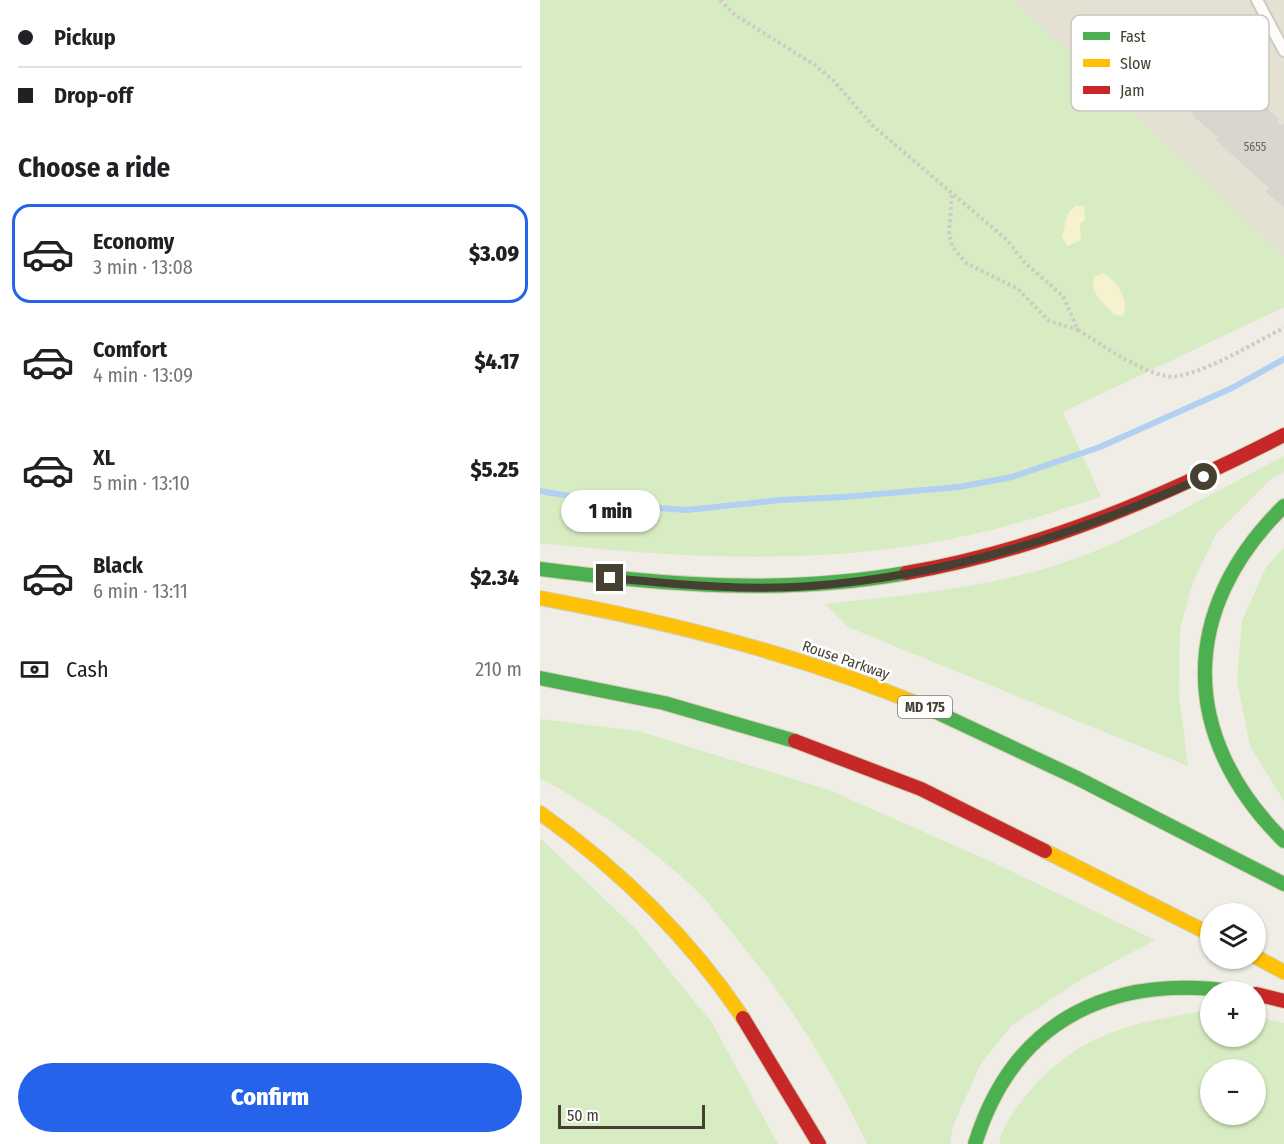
<!DOCTYPE html>
<meta charset="utf-8">
<style>
body{margin:0;font-family:"Fira Sans Condensed",sans-serif;background:#f6f6f6;color:#202124;height:100vh;display:flex;flex-direction:column;font-size:22px;white-space:nowrap}
*{box-sizing:border-box;margin:0}
p{font-size:20px;color:#757577}
.icon{flex:none;width:33px;height:33px;fill:none;stroke:currentColor;stroke-width:2;stroke-linecap:round;stroke-linejoin:round}
.map{position:relative;flex:1;overflow:hidden}
.panel{display:flex;flex-direction:column;background:#fff;width:540px}
.panel>*{flex:none}
.hud{display:grid;align-content:center;height:132px;padding:0 18px;background:#fff}
.fabs{position:absolute;left:660px;top:903px;display:grid;gap:12px}
.fabs a{display:grid;place-items:center;width:66px;height:66px;border-radius:50%;background:#fff;box-shadow:0 2px 4px #0004;font-size:30px}
.scale{position:absolute;left:18px;bottom:15px;width:147px;box-sizing:border-box;padding-left:6px;border:3px solid #454032;border-top:0;font-size:16px;line-height:21px;white-space:nowrap;color:#454032;-webkit-text-stroke:4px #fff;paint-order:stroke}
.end{position:absolute;width:27px;height:27px;margin:-14px;border:8px solid #454032;background:#fff;box-shadow:0 0 0 3px #fff}
.from{border-radius:50%}
.bubble{position:absolute;height:42px;border-radius:21px;background:#fff;box-shadow:0 2px 4px #0004;font-size:20px;font-weight:800;line-height:42px;text-align:center}
.hud b{display:flex;align-items:center;gap:21px;height:57px;font-size:22px}
.hud b+b{border-top:2px solid #e0e0e0}
.hud i{width:15px;height:15px;background:#202124}
ul{padding:0;list-style:none}
li{display:flex;align-items:center;gap:18px;height:99px;margin:0 12px 9px;padding:0 6px;border:3px solid transparent;border-radius:18px}
li div{flex:1}
li b{display:block;font-size:22px}
li em{font-style:normal;font-weight:800}
li.active{border-color:#2563eb}
li>.icon{width:54px;height:54px;stroke-width:1.5}
h2{padding:0 18px;font-size:27px;line-height:72px}
.pay{display:flex;align-items:center;gap:15px;height:66px;padding:0 18px;font-size:22px}
.pay p{margin-inline-start:auto}
.action{display:flex;gap:12px;margin-top:auto;padding:12px 18px}
.action a{flex:1;height:69px;border-radius:36px;background:#2563eb;color:#fff;font-size:24px;font-weight:800;line-height:69px;text-align:center}
main{display:flex;flex:1;min-height:0}
.map>svg:first-child{display:block}
</style>
<main>
<section class="panel">
<div class="hud">
<b><i class="from"></i>Pickup</b>
<b><i></i>Drop-off</b>
</div>
<h2>Choose a ride</h2>
<ul>
<li class="active"><svg class="icon" aria-label="car" viewBox="0 0 24 24"><path d="M5 17H2v-5l4-1 3-4h7l3 4 3 1v5h-3M9 17h6M6 11h13"/><circle cx="7" cy="17" r="2"/><circle cx="17" cy="17" r="2"/></svg><div><b>Economy</b><p>3 min · 13:08</p></div><em>$3.09</em></li>
<li><svg class="icon" aria-label="car" viewBox="0 0 24 24"><path d="M5 17H2v-5l4-1 3-4h7l3 4 3 1v5h-3M9 17h6M6 11h13"/><circle cx="7" cy="17" r="2"/><circle cx="17" cy="17" r="2"/></svg><div><b>Comfort</b><p>4 min · 13:09</p></div><em>$4.17</em></li>
<li><svg class="icon" aria-label="car" viewBox="0 0 24 24"><path d="M5 17H2v-5l4-1 3-4h7l3 4 3 1v5h-3M9 17h6M6 11h13"/><circle cx="7" cy="17" r="2"/><circle cx="17" cy="17" r="2"/></svg><div><b>XL</b><p>5 min · 13:10</p></div><em>$5.25</em></li>
<li><svg class="icon" aria-label="car" viewBox="0 0 24 24"><path d="M5 17H2v-5l4-1 3-4h7l3 4 3 1v5h-3M9 17h6M6 11h13"/><circle cx="7" cy="17" r="2"/><circle cx="17" cy="17" r="2"/></svg><div><b>Black</b><p>6 min · 13:11</p></div><em>$2.34</em></li>
</ul>
<div class="pay"><svg class="icon" aria-label="cash" viewBox="0 0 24 24"><path d="M3 7h18v10H3z"/><circle cx="12" cy="12" r="2"/></svg>Cash<p>210 m</p></div>
<div class="action"><a>Confirm</a></div>
</section>
<div class="map">
<svg width="744" height="1144" viewBox="0 0 744 1144">
<rect width="100%" height="100%" fill="#efede6"/>
<polygon fill="#e4e1d3" points="474,0 744,0 744,257"/>
<g fill="#d7ecc3" fill-rule="evenodd">
<path d="M0,0h474l270,257v50l-221,105 38,85c-41,12 -81,27 -122,36 -144,34 -294,26 -439,10z"/>
<path d="M744,456v16l-13,7 -55,55 -23,48 -13,47 -1,66 9,71 -340,-139 -23,-23c70,-8 143,-14 211,-33 88,-24 168,-74 248,-115z"/>
<polygon points="744,548 744,801 710,746 697,681 702,621 726,567"/>
<path d="M0,719l98,12 191,59 165,73 161,77 -73,39 -71,47 -31,39 -27,61 -3,18h-83c-36,-76 -80,-146 -134,-210 -11,-14 -22,-29 -35,-42 -46,-44 -101,-83 -158,-114z"/>
<polygon points="0,838 95,928 172,1023 238,1144 0,1144"/>
<path d="M670,1010v26h46v-19l28,6v121h-285c4,-20 14,-31 26,-47 50,-64 110,-75 185,-87zM670,1070h46v44h-46z"/>
</g>
<g fill="#f6f2cd">
<polygon points="535,206 544,206 545,219 540,224 541,240 527,246 522,236 528,213"/>
<path d="M563,273c14,8 27,27 20,43l-9,-1c-9,-12 -25,-21 -20,-38z"/>
</g>
<g fill="none" stroke-linecap="round" stroke-linejoin="round">
<polyline stroke="#b1d0f2" stroke-width="6" points="0,491 89,506 147,510 240,500 304,497 419,487 472,477 560,447 692,388 744,359"/>
</g>
<g fill="#d8d6cf" stroke="#d7d5cc" stroke-width="1.5">
<polygon points="665,52 686,67 684,70 689,74 692,71 717,93 679,137 654,116 656,114 651,110 649,112 620,88 644,59 653,67"/>
<polygon points="713,98 738,119 736,122 741,126 744,124 744,172 730,188 677,140"/>
<polygon points="744,172 744,206 727,192"/>
</g>
<g fill="none" stroke-linecap="round" stroke-linejoin="round">
<defs>
<polyline id="lane" points="717,0 744,51"/>
<g id="fast">
<path d="M744,506c-106,104 -105,231 0,335"/>
<path d="M0,569c123,16 243,26 366,4"/>
<polyline points="0,678 124,703 255,741"/>
<polyline points="392,710 537,778 744,884"/>
<path d="M435,1144c39,-126 138,-171 263,-152"/>
</g>
<g id="slow">
<path d="M0,598c134,25 266,58 392,112"/>
<path d="M0,813c80,57 148,123 203,205"/>
<polyline points="505,851 670,934"/>
<polyline points="716,957 744,972"/>
</g>
<g id="jam">
<path d="M366,573c134,-23 257,-76 378,-138"/>
<polyline points="255,741 381,789 505,851"/>
<polyline points="716,994 744,1001"/>
<polyline points="203,1018 279,1144"/>
</g>
</defs>
<use href="#lane" stroke="#cdcbc4" stroke-width="14"/>
<use href="#fast" stroke="#d4ceb2" stroke-width="16"/>
<use href="#slow" stroke="#d4ceb2" stroke-width="16"/>
<use href="#jam" stroke="#d4ceb2" stroke-width="16"/>
<g stroke="#cecbc5" stroke-width="4" stroke-dasharray="3 3" stroke-linecap="butt">
<polyline points="180,0 195,15 273,64 293,80 333,126 467,240 484,262 523,296 538,330 509,321 478,289 426,263 412,246 409,234 412,193"/>
<path d="M538,330c23,14 74,51 100,46 33,-6 75,-33 106,-48"/>
</g>
<use href="#lane" stroke="#fdfcfb" stroke-width="10"/>
<use href="#fast" stroke="#4caf50" stroke-width="14"/>
<use href="#slow" stroke="#ffc107" stroke-width="14"/>
<use href="#jam" stroke="#c62828" stroke-width="14"/>
</g>
<g fill="none" stroke-linecap="round" stroke-linejoin="round">
<path stroke="#454032" stroke-width="8" d="M70,578c66,6 134,13 200,8 139,-10 268,-52 394,-109"/>
</g>
<g text-anchor="middle" stroke-width="5" stroke-linejoin="round" paint-order="stroke">
<g font-size="12" fill="#6a665a">
<text x="715" y="151">5655</text>
</g>
<rect fill="#fff" stroke="#7d7970" stroke-width="1.5" x="358" y="696" width="54" height="22" rx="4.5"/>
<g font-size="14" font-weight="bold" fill="#454032">
<text x="385" y="712">MD 175</text>
</g>
<g font-size="15" fill="#454032" stroke="#fff">
<text transform="translate(306 660) rotate(19)" y="5">Rouse Parkway</text>
</g>
</g>
<rect x="531" y="15" width="198" height="96" rx="9" fill="#fff" stroke="#c7c6c2" stroke-width="1.5"/>
<rect x="543" y="32" width="27" height="8" fill="#4caf50"/>
<rect x="543" y="59" width="27" height="8" fill="#ffc107"/>
<rect x="543" y="86" width="27" height="8" fill="#c62828"/>
<g font-size="16" fill="#454032">
<text x="580" y="42">Fast</text>
<text x="580" y="69">Slow</text>
<text x="580" y="96">Jam</text>
</g>
</svg>
<div class="fabs">
<a><svg class="icon" aria-label="layers" viewBox="0 0 24 24"><path d="M12 4l9 5-9 5-9-5zM3 14l9 5 9-5"/></svg></a>
<a>+</a>
<a>−</a>
</div>
<div class="scale">50 m</div>
<i class="end from" style="left:664px;top:477px"></i>
<i class="end" style="left:70px;top:578px"></i>
<div class="bubble" style="left:21px;top:490px;width:99px">1 min</div>
</div>
</main>
